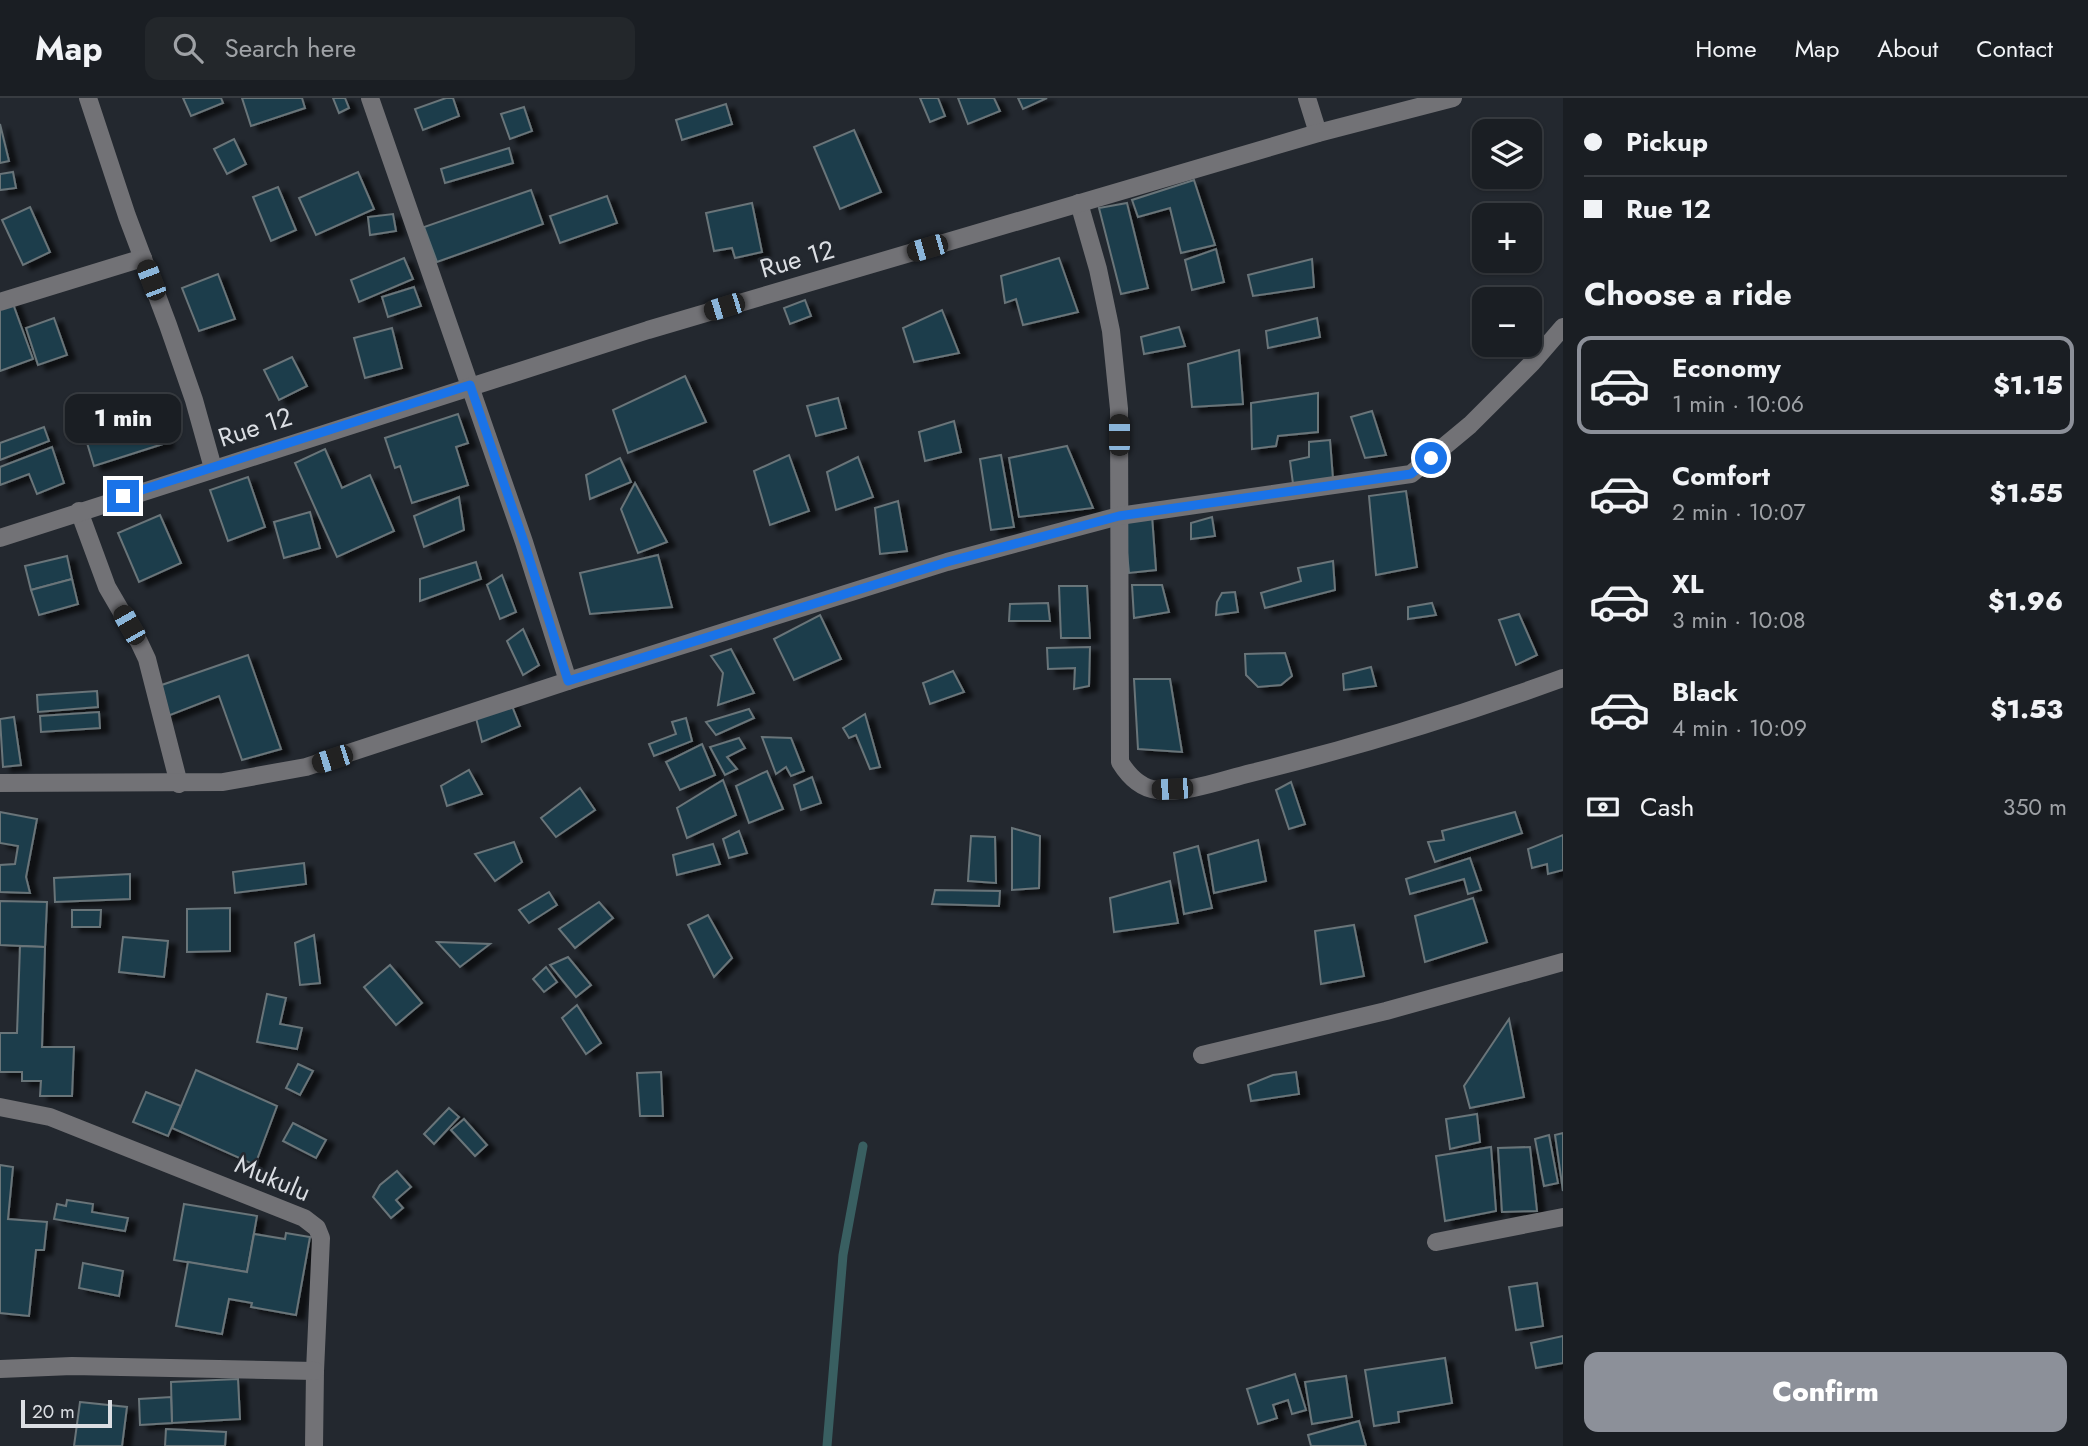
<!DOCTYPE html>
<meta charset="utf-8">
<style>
body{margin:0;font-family:Jost,sans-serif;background:#23272b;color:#f1f3f6;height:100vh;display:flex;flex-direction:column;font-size:26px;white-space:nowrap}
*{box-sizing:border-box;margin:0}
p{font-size:23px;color:#9fa2a6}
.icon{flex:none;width:38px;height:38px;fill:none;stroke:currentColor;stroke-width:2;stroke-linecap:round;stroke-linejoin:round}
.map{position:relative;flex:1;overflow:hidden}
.panel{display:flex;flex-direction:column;background:#1a1e23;width:525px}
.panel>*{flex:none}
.banner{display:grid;align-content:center;height:154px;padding:0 21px;background:#1a1e23}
.buttons{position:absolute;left:1472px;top:21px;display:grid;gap:14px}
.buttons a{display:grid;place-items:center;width:70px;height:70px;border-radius:14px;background:#1a1e23;box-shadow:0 2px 5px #0004,0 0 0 2px #383c41;font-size:35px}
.scale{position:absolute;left:21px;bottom:18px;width:91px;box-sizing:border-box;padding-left:7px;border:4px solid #dbdee3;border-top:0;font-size:19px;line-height:24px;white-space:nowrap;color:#dbdee3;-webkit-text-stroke:5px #23282f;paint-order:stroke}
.end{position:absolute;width:32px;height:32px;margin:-16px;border:9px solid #1a73e8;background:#fff;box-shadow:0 0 0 4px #fff}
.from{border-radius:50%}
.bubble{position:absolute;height:49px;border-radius:14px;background:#1a1e23;box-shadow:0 2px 5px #0004,0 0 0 2px #383c41;font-size:23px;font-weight:800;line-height:49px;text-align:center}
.car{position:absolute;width:21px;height:42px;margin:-21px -10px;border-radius:9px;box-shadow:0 0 5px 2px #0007;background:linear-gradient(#222 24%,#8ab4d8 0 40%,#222 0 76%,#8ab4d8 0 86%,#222 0)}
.banner b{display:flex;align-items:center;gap:24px;height:66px;font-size:26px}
.banner b+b{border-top:2px solid #383c41}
.banner i{width:18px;height:18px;background:#f1f3f6}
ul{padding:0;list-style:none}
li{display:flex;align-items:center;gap:21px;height:98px;margin:0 14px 10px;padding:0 7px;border:4px solid transparent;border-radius:14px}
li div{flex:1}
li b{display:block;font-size:26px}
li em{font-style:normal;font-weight:800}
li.current{border-color:#8c9099}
li>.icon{width:63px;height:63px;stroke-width:1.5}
h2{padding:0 21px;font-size:32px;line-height:84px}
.pay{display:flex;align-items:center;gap:18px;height:77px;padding:0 21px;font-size:26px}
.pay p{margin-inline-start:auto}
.button{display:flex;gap:14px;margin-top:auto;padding:14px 21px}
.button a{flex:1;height:80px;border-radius:14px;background:#8c9099;color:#fff;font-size:28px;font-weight:800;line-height:80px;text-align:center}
header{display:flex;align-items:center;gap:42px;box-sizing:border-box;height:98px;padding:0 35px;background:#1a1e23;border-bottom:2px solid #383c41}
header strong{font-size:33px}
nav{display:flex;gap:38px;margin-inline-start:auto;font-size:24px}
.search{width:490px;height:63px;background:#23272b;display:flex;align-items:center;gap:18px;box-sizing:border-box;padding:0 24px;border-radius:14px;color:#9fa2a6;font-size:26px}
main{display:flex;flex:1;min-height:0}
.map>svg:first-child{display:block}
</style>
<header>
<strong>Map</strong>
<div class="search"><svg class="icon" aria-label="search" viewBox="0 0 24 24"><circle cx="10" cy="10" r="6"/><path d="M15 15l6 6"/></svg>Search here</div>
<nav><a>Home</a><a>Map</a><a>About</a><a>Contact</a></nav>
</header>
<main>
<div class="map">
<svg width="1563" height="1348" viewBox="0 0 1563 1348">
<defs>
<filter id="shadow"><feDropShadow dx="8" dy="4.5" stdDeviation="2" flood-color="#0009"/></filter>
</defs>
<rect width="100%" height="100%" fill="#23282f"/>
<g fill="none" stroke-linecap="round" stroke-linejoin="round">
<polyline stroke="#395f61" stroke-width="9" points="827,1348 843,1157 863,1048"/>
</g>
<g fill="#1f3d4b" stroke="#697479" stroke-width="2" filter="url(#shadow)">
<polygon points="183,0 221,0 223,5 191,18"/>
<polygon points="242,0 302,0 305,10 251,28"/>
<polygon points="333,0 345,0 349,10 339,15"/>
<polygon points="446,0 453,0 459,18 423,32 415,11"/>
<polygon points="920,0 938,0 945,18 930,24"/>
<polygon points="958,0 994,0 1000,13 968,26"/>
<polygon points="1018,0 1047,0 1023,11"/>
<polygon points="726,6 732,26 682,42 676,22"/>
<polygon points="524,9 532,33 510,41 501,16"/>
<polygon points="0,26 9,63 0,65"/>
<polygon points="854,32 881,94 840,111 814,49"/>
<polygon points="234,41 246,66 227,76 214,51"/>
<polygon points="509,50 513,65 445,85 441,71"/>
<polygon points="13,74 16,90 0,92 0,76"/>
<polygon points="358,74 374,111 316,137 299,100"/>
<polygon points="1194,82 1215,147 1181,155 1170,110 1138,119 1132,102"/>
<polygon points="278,89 296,132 271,143 253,99"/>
<polygon points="531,92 543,126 437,164 424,129"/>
<polygon points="607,98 617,125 560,145 550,118"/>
<polygon points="752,105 762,154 735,160 732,150 714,153 706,115"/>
<polygon points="1127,105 1148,190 1121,196 1099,110"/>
<polygon points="30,109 50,154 23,167 2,122"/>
<polygon points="393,116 396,133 370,137 368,119"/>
<polygon points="1216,151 1224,184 1192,192 1185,162"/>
<polygon points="404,160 413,181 359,204 351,182"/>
<polygon points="1059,160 1078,214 1023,227 1016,201 1005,205 1001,178"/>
<polygon points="1312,161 1314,189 1253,198 1248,177"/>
<polygon points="218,176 235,221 199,233 182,190"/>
<polygon points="414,189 421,208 388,219 382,199"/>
<polygon points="805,202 811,218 790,226 784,210"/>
<polygon points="12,203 33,261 0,273 0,207"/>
<polygon points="942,212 959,255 914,264 903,230"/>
<polygon points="54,220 67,257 38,267 26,230"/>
<polygon points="1317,220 1320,239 1268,250 1266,233"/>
<polygon points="1179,229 1185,248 1144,256 1141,239"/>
<polygon points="392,230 402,270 365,280 354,240"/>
<polygon points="1239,252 1243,306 1192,309 1188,266"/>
<polygon points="292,259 307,288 279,302 264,272"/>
<polygon points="685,278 706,324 628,355 613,312"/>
<polygon points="1318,295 1318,334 1278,338 1276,348 1252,351 1251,305"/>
<polygon points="838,300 846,330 816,338 807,308"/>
<polygon points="153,302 166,345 94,368 81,325"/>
<polygon points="1372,313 1386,357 1365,360 1351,319"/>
<polygon points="458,316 468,345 456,349 468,387 412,405 400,368 395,370 385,340"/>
<polygon points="954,323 961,354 925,363 919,334"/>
<polygon points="44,329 49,343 0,362 0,345"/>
<polygon points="1330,342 1333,381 1293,386 1290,363 1309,359 1309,344"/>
<polygon points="1067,348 1093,410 1019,419 1009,360"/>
<polygon points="52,349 64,385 37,396 29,376 0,387 0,369"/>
<polygon points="325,351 342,390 370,377 394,433 337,459 295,365"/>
<polygon points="789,357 809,413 770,427 754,373"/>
<polygon points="1001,357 1014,429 991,432 980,361"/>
<polygon points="858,359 873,399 836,412 827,374"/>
<polygon points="620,360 631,384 590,401 586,377"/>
<polygon points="248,379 265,429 228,443 210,392"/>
<polygon points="635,385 667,444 638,455 621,411"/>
<polygon points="1406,393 1417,469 1376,477 1369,398"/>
<polygon points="459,399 464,432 424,449 414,418"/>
<polygon points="898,403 907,453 880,456 875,410"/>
<polygon points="310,414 320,450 284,460 274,424"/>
<polygon points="160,417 181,465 139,484 118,435"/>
<polygon points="1152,418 1156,472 1129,475 1124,424"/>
<polygon points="1212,419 1215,438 1191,441 1191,425"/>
<polygon points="658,457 672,509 590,516 580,475"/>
<polygon points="67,458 72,481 31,492 25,468"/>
<polygon points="1333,463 1335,492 1265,510 1261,495 1301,483 1298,470"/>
<polygon points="476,464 481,481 420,503 420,481"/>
<polygon points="502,477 516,514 500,521 487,487"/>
<polygon points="72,481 78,506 39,517 31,492"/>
<polygon points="1132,487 1162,487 1169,514 1134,520"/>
<polygon points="1059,488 1087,488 1090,540 1061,540"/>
<polygon points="1235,494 1238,514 1216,517 1217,504 1222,495"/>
<polygon points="1048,505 1050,523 1009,523 1010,506"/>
<polygon points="1432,505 1436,517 1408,521 1408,509"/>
<polygon points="1519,516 1537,557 1516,567 1499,522"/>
<polygon points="820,517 841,561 794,582 774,541"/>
<polygon points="523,531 539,567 523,577 507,543"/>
<polygon points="1090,549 1089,588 1074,591 1075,570 1048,571 1047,550"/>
<polygon points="731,551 754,595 718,607 723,575 711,558"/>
<polygon points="1285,555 1292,578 1281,587 1258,589 1246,577 1245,556"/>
<polygon points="248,557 281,651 242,662 219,598 165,619 156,589"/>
<polygon points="1371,569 1376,588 1344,592 1343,576"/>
<polygon points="953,573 964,594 930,606 923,585"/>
<polygon points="1134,581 1170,581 1182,654 1138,651"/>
<polygon points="97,593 98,609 38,614 37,597"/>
<polygon points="510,603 520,628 482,644 476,620"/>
<polygon points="749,611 754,620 716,637 706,624"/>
<polygon points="99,614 100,630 41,634 40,618"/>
<polygon points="865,616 880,669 870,671 856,637 849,640 843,630"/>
<polygon points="14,619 21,667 3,669 0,621"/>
<polygon points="686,620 692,643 654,658 649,646 676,636 672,624"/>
<polygon points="762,639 791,640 804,673 791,678 786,669 776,676"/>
<polygon points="739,640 745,650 727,659 737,671 725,677 710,649"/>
<polygon points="702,646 715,677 680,692 666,664"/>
<polygon points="469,672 482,696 447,708 441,688"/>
<polygon points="767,673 783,711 749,725 736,688"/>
<polygon points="812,679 821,705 801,712 794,687"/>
<polygon points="723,682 736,717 687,740 677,710"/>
<polygon points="1291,684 1305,726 1289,731 1276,692"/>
<polygon points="580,690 595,712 556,739 541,720"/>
<polygon points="0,714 37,721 26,779 30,795 0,794 0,767 15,766 18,748 0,745"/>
<polygon points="1515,714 1522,735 1435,764 1428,744 1444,742 1442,733"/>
<polygon points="1012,730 1040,738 1039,790 1012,792"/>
<polygon points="739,733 747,755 729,760 723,741"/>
<polygon points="1563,737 1563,772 1548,776 1547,766 1532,770 1528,751"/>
<polygon points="971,738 995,739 996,785 968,783"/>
<polygon points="1258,742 1266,783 1214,795 1208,757"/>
<polygon points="514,744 522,764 495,783 475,756"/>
<polygon points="713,746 720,766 677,777 673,757"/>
<polygon points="1198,748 1212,810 1184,816 1174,755"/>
<polygon points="1470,760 1481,792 1468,796 1464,781 1410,796 1406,781"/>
<polygon points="304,765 306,786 235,795 233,774"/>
<polygon points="130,776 130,801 55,804 54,780"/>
<polygon points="1170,783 1178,825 1114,834 1110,800"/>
<polygon points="935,792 1000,793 999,808 932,806"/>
<polygon points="549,794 557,807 529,825 519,812"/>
<polygon points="1473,800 1487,844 1425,864 1415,818"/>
<polygon points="0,803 47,804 45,849 0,847"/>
<polygon points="599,804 613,820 575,850 559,831"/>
<polygon points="230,810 230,853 187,854 187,811"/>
<polygon points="72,812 101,812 100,829 72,829"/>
<polygon points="708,817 732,860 714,879 688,827"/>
<polygon points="1354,827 1364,878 1321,886 1315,833"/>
<polygon points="314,837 320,885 300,887 295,845"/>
<polygon points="123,839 168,843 164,879 119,874"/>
<polygon points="437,844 490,846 460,869"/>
<polygon points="20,848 45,849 42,949 74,949 72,998 40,998 41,983 22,983 22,974 0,974 0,935 17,935"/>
<polygon points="568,859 591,887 576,899 550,867"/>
<polygon points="390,867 422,905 396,927 364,889"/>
<polygon points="546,869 557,884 544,894 533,881"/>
<polygon points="267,896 286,900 280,926 302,930 297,951 257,944"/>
<polygon points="577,907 601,945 586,956 562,920"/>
<polygon points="1509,921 1524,999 1470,1010 1464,988"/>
<polygon points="298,966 313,973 300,997 286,990"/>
<polygon points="196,972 277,1008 255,1067 172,1030"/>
<polygon points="661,974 663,1018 640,1018 637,975"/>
<polygon points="1296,974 1299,996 1251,1003 1248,987 1273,977"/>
<polygon points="146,994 181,1008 168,1038 133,1024"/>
<polygon points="449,1010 459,1019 434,1046 424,1036"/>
<polygon points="1477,1016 1480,1044 1450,1051 1446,1021"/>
<polygon points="464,1021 487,1047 475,1058 451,1032"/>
<polygon points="293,1025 326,1042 316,1060 283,1043"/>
<polygon points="1563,1035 1563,1093 1555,1037"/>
<polygon points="1549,1037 1558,1085 1544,1088 1535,1041"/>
<polygon points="1491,1049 1496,1113 1445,1123 1436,1058"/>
<polygon points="1530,1049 1537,1113 1502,1114 1498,1050"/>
<polygon points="0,1067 13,1069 8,1121 47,1124 44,1152 36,1152 29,1218 0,1215"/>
<polygon points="397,1073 411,1089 396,1102 403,1110 391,1120 373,1099 380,1087"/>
<polygon points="67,1102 93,1106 92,1114 128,1120 125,1133 54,1121 57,1106 66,1108"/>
<polygon points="184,1106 257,1118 247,1174 174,1162"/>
<polygon points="286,1135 310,1139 296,1217 251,1209 252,1205 229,1201 222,1236 176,1228 188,1164 247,1174 254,1136 285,1141"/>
<polygon points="83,1165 123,1173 119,1198 79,1190"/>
<polygon points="1537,1185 1543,1228 1516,1232 1509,1189"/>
<polygon points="1563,1238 1563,1265 1536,1270 1531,1245"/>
<polygon points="1445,1260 1452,1305 1398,1314 1399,1324 1374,1328 1365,1272"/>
<polygon points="1295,1276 1306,1312 1292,1316 1288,1302 1273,1307 1277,1320 1258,1326 1247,1291"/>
<polygon points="1346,1278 1352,1319 1312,1326 1305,1284"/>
<polygon points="238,1281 240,1321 172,1325 171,1284"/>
<polygon points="171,1299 172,1325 140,1327 139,1301"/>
<polygon points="80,1304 127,1309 122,1348 74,1348"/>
<polygon points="1359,1323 1366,1348 1311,1348 1308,1337"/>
<polygon points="166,1331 226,1334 225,1348 165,1348"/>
</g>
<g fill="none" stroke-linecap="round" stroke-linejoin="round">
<g stroke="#727276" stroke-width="18">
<polyline points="88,0 127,118 168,227 194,302 213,370"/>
<polyline points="370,0 524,444 568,583"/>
<polyline points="1307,0 1318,35"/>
<path d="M1079,105l19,66 13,62 8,78 1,353c8,13 20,26 37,28 30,4 65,-10 94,-17 106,-26 210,-58 312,-95"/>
<polyline points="0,204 143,160"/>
<polyline points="79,413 107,489 139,544 147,561 179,686"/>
<polyline points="0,440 648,232 1318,35 1453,0"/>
<polyline points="0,685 223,684 306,669 568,583 947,464 1119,418 1411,376 1470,327 1532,265 1563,229"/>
<polyline points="1202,957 1386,913 1563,864"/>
<polyline points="0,1009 50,1019 304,1120 317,1130 321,1140 315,1273 314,1348"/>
<polyline points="1436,1144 1563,1119"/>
<polyline points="0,1271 72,1268 315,1273"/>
</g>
</g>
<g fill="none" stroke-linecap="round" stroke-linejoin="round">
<polyline stroke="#1a73e8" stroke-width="9" points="123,398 470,287 524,444 568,583 947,464 1119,418 1411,376 1431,360"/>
</g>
<g text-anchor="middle" stroke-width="5" stroke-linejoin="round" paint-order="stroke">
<g font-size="26" fill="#dbdee3" stroke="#23282f">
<text transform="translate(797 161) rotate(-16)" y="9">Rue 12</text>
<text transform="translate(255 329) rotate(-18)" y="9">Rue 12</text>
<text transform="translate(273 1080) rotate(23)" y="9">Mukulu</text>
</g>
</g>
</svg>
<div class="buttons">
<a><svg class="icon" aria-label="layers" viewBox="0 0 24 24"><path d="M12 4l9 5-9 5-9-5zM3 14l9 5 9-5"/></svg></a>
<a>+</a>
<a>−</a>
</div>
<div class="scale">20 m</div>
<i class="end from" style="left:1431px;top:360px"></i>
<i class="end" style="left:123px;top:398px"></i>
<div class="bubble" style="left:65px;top:296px;width:116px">1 min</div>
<i class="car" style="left:927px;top:150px;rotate:254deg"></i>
<i class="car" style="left:151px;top:182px;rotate:339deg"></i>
<i class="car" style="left:724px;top:209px;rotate:253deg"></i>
<i class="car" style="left:1119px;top:337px;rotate:0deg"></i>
<i class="car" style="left:129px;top:527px;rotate:330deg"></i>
<i class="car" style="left:332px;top:661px;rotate:252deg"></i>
<i class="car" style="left:1172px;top:691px;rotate:267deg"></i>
</div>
<section class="panel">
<div class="banner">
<b><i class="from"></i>Pickup</b>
<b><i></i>Rue 12</b>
</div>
<h2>Choose a ride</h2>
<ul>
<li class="current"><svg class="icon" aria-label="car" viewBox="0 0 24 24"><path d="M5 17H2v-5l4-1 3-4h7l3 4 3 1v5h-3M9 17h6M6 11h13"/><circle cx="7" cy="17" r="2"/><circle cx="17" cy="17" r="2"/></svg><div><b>Economy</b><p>1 min · 10:06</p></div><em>$1.15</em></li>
<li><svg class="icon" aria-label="car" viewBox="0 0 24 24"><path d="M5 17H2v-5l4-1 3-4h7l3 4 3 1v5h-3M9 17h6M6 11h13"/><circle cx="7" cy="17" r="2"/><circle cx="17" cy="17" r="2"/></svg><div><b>Comfort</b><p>2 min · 10:07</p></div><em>$1.55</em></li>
<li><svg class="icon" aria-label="car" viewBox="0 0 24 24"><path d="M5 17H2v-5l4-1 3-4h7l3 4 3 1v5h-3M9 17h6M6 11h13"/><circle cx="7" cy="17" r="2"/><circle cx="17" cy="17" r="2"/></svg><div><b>XL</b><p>3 min · 10:08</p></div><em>$1.96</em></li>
<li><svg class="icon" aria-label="car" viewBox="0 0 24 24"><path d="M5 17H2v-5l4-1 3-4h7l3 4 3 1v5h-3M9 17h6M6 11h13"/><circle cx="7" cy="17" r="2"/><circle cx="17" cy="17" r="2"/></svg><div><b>Black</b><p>4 min · 10:09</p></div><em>$1.53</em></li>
</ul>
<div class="pay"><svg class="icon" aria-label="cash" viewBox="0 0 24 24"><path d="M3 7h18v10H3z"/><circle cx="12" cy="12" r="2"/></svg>Cash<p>350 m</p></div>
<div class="button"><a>Confirm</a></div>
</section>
</main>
